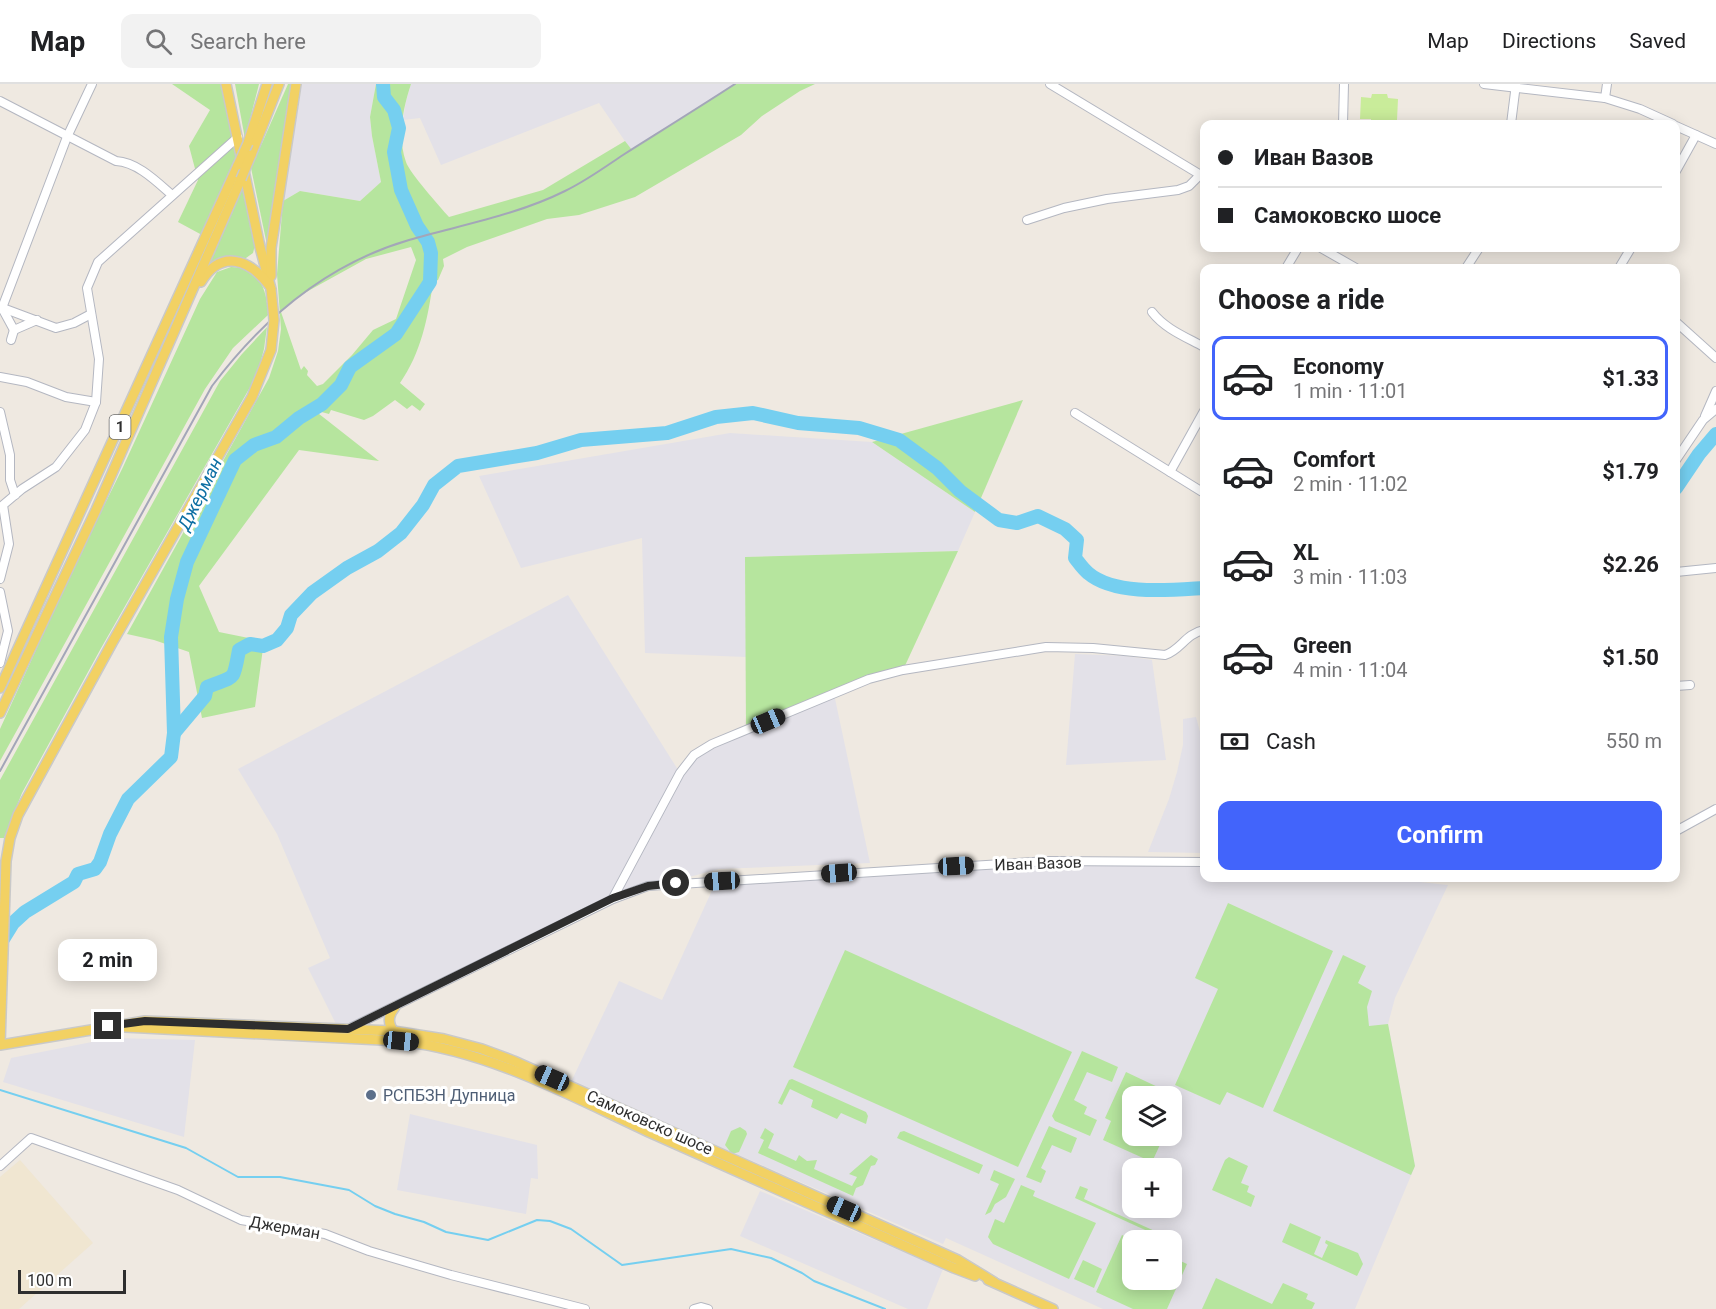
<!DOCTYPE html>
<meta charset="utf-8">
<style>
body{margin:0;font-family:Roboto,sans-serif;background:#f2f2f2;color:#202124;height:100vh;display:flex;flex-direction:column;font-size:22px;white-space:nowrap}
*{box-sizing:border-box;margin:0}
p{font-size:20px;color:#757577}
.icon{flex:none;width:33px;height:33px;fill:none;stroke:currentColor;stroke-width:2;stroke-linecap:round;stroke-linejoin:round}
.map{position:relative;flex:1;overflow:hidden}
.sheet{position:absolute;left:1200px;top:180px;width:480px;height:618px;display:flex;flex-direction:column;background:#fff;border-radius:12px;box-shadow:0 3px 15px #0003}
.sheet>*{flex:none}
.banner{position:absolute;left:1200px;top:36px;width:480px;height:132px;border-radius:12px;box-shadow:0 3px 15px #0003;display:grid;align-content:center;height:132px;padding:0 18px;background:#fff}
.fabs{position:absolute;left:1122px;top:1002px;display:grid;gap:12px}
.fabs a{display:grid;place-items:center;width:60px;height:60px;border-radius:12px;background:#fff;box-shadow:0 3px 15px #0003;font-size:30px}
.scale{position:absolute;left:18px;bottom:15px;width:108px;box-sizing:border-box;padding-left:6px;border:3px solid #2e2e2e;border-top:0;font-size:16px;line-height:21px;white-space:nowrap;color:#2e2e2e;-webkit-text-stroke:4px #fff;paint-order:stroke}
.end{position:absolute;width:27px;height:27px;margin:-14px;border:8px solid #2e2e2e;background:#fff;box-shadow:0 0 0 3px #fff}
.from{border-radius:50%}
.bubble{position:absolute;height:42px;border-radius:12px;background:#fff;box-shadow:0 3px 15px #0003;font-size:20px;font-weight:700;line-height:42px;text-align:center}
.car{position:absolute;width:18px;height:36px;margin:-18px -9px;border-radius:8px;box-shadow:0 0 4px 2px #0007;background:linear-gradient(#222 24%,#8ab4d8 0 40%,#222 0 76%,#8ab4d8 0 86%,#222 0)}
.banner b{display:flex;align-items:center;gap:21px;height:57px;font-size:22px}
.banner b+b{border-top:2px solid #e0e0e0}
.banner i{width:15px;height:15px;background:#202124}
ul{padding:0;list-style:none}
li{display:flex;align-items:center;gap:18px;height:84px;margin:0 12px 9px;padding:0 6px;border:3px solid transparent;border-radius:12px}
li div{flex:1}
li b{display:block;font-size:22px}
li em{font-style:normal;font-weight:700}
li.selected{border-color:#4264fb}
li>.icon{width:54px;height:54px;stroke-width:1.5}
h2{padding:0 18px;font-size:27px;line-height:72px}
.pay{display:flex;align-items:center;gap:15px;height:66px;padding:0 18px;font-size:22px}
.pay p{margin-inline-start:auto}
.action{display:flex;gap:12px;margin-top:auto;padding:12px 18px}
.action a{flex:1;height:69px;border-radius:12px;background:#4264fb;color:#fff;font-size:24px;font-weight:700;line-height:69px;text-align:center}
header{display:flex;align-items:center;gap:36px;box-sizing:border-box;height:84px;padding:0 30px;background:#fff;border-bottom:2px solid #e0e0e0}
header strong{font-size:28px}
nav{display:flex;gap:33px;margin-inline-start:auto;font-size:21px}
.search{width:420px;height:54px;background:#f2f2f2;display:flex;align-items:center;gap:15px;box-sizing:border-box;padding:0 21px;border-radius:12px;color:#757577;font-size:22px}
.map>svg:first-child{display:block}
</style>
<header>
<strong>Map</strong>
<div class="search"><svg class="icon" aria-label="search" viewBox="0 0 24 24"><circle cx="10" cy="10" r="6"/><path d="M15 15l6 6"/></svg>Search here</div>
<nav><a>Map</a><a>Directions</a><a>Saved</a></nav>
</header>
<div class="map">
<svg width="1716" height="1225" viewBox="0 0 1716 1225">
<rect width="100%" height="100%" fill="#efe9e1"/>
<g fill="#e3e1e8" fill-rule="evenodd">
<polygon points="302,0 376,0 370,33 372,52 381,98 360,117 300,107 283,117"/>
<polygon points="411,0 735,0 631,66 599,19 441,81 420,34 403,36 406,17"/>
<polygon points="730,349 872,358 975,428 958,467 745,473 746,573 645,569 642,454 521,484 479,392"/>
<polygon points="568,511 680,689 694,671 834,610 870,779 719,785 663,800 648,802 349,944 338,944 308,884 330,874 277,750 238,685"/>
<polygon points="1075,570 1126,572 1152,576 1166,676 1066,681"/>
<polygon points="1196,633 1202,655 1204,656 1204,769 1148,768 1169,715 1177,688 1183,661 1183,635"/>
<path d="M1055,781l149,2v11h180l64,7 -53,113 -7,26 27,142 -60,143h-252l-157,-71 -3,6 -372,-162 48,-101 43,19 52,-114zM1132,1012h40v40h-40zM1132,1084h40v40h-40zM1132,1156h40v40h-40z"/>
<polygon points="112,954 195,956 184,1053 3,998 11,974"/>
<polygon points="410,1030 537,1061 538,1095 531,1094 526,1130 397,1106"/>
<polygon points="760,1107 943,1185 927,1225 908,1225 740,1152"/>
</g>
<polygon fill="#f0e6d1" points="20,1076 93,1159 19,1225 0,1225 0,1093"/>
<g fill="#b6e59e" fill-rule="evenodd">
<polygon points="172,0 221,0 237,74 202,151 178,138 198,96 189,62 210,26"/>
<polygon points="235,0 259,0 245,55"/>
<polygon points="288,0 292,0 267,161 251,84"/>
<path d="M376,0h35c-8,24 -14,53 -5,78 3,10 34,45 43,55l94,-27 82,-49 7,9 103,-66h80l-15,7 -38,25 -21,19 -106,62 -56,18 -32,4 -80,28 -24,12 1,7 -6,14 -5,2c-5,36 -12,71 -33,101l25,21 -5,7 -8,-6 -5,4 -12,-9 -22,16 -9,4 -33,-10 -2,4 -15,-4 65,51 -80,-11 -100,136 20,46 45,9 -9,66 -53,11 -13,-66 -35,-12 -27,-6 142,-256 9,-27 3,-22 -4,-55 6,-73 17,-10 60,10 21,-19 -9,-46 -2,-19zM411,163l5,13 -20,59 -23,11 -21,25 -29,29 -6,2 -10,-11 1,-4 -4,-5 -3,4 -20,-58 18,-16 67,-37z"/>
<polygon points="242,102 255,161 253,169 246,174 224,173 208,182"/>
<path d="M231,183c29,1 36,22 37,48l-35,33 -28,41 -205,372v-32l71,-156 52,-106 77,-168 17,-27z"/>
<polygon points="267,243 264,265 257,291 100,566 22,709 4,754 0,754 0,696 220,297 242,270"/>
<polygon points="1023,316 975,428 872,358"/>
<polygon points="958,467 903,586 746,646 745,473"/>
<polygon points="1228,819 1333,867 1263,1024 1227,1008 1220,1021 1175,1001 1218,905 1195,894"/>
<polygon points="845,866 1072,968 1018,1083 793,983"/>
<polygon points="1343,871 1366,882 1358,899 1372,907 1367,923 1369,942 1388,940 1415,1082 1411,1091 1273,1027"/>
<polygon points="1082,967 1118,983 1112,998 1087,988 1074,1016 1087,1023 1084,1030 1097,1036 1090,1052 1055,1037 1052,1032"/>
<polygon points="1126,988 1181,1014 1172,1036 1172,1012 1132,1012 1132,1052 1164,1052 1152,1078 1103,1056 1111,1037 1105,1034"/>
<polygon points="792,995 866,1028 868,1032 866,1040 841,1029 837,1035 811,1023 813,1016 790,1005 782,1021 778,1019 789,996"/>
<polygon points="1049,1042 1077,1054 1071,1069 1052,1061 1041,1084 1046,1087 1041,1099 1026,1093"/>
<polygon points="740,1043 746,1047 747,1050 739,1068 732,1070 725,1061 731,1047"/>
<polygon points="765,1044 774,1050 768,1064 796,1077 799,1071 807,1077 817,1076 814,1085 852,1102 857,1093 849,1090 871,1071 878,1075 875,1081 871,1082 863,1101 856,1104 853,1112 758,1069 764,1056 760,1054"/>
<polygon points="904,1047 983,1081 979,1090 897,1054 900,1048"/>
<polygon points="1229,1073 1248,1082 1241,1099 1249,1102 1247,1108 1255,1112 1251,1123 1212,1106 1225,1076"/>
<polygon points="994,1086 1015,1095 1006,1113 995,1120 991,1128 985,1131 999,1100 990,1096"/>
<polygon points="1021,1101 1035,1107 1033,1112 1096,1139 1069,1195 993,1160 988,1153 995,1135 1004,1139"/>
<polygon points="1080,1102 1088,1105 1084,1115 1179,1158 1178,1161 1075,1114"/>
<polygon points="1290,1139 1321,1153 1314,1170 1322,1174 1328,1161 1325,1159 1326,1156 1358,1169 1363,1180 1357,1192 1282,1158"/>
<polygon points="1122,1151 1134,1156 1132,1156 1132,1196 1172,1196 1172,1173 1187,1180 1167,1225 1133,1225 1096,1208"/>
<polygon points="1083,1176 1102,1185 1094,1204 1074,1195"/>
<polygon points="1216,1194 1272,1220 1283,1199 1308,1210 1306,1215 1315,1219 1312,1225 1202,1225"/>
</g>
<polygon fill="#c9ec9a" points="1372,10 1387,10 1388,14 1398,15 1397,36 1387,36 1387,39 1371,39 1371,35 1360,35 1361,13 1371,14"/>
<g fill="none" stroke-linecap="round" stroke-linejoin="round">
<polyline stroke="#75cff0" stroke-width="2" points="0,1006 186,1064 238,1093 280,1093 349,1106 375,1122 395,1130 424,1138 446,1148 488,1156 537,1136 550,1137 571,1145 622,1181 731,1165 771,1174 802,1189 814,1197 885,1225"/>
<g stroke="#75cff0" stroke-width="14">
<polyline points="1676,404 1699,370 1716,350"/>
<path d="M174,649l31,-37 2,-9c29,-12 26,-4 32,-37l11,-6 13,2 14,-6 10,-12 4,-13 21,-22 35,-25 31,-17 23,-18 22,-28 11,-20 24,-19 79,-13 44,-13 86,-7 49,-16 37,-4 45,10 61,5 40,12 38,28 23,23 39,29 18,3 21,-7 27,13 12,11 -2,18c4,5 8,11 13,15 27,23 83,17 116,15"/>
<polyline points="0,860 13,839 25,828 74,798 78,790 95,785 100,778 110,750 128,715 171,673 174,649 171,553 177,515 187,478 235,376 254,361 276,353 299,334 322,320 341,301 350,283 396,250 430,198 431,169 428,158 417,142 401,106 394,68 399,44 394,26 384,13 383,0"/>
</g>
<defs>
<g id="minor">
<polyline points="1050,0 1204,93"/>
<polyline points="1484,0 1605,14 1640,25 1673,40"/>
<polyline points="1605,14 1607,0"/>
<path d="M0,17l116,60c21,1 40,20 56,34"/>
<polyline points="1343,40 1344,0"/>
<polyline points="1511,40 1516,0"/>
<polyline points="1676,42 1716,60"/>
<polyline points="1676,87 1696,51"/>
<polyline points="1027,136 1064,124 1107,115 1178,106 1189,102 1200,91"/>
<polyline points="1321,164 1356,184"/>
<polyline points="1286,184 1298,164"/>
<polyline points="1466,184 1479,164"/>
<polyline points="1619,184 1631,164"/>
<polyline points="0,223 56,244 74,239 91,230"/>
<path d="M1152,228c13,17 34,25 52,35"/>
<polyline points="37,236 14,246 2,224 67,53 92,0"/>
<polyline points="1676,238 1716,274"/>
<polyline points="11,256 14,246"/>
<polyline points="0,293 27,298 66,313 96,318"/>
<polyline points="0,328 10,371 10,396 15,411"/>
<polyline points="1075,329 1204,409"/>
<polyline points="1705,332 1716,307"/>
<polyline points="1676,376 1703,336 1716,325"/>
<polyline points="1170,388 1204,327"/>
<polyline points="1676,488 1716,484"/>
<polyline points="0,495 9,460 3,421 22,405 56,383 85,346 96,318 99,275 87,204 98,178 238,53"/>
<polyline points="0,508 8,547 0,579"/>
<polyline points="1676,602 1690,601"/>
<polyline points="1676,747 1716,725"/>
<path d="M613,814l67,-125 14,-18 18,-11 157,-65 34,-9 143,-23 47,1 72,7c16,-5 20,-21 39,-25"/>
<polyline points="348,945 613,815 648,802 1049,777 1204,778"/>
<polyline points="0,1082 31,1054 178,1106 241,1136 325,1150 369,1167 451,1191 585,1225"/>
<polyline points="694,1225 701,1223 708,1225"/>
</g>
<g id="major">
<polyline points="226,0 260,163 271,205"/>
<polyline points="248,59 267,0"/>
<polyline points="251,71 279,0"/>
<polyline points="271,192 271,164 296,0"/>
<path d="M201,198c20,-33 48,-23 68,3"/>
<polyline points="271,266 252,313 112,559 18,731 10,754 6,777 0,961 145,937 393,947 444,955 482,965 514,977 958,1176 994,1198"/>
<polyline points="0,604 238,81"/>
<polyline points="0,629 96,426 241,95"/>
<path d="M395,923c-8,10 -7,17 0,27"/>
<path d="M125,943l276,14c89,10 170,55 250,92 101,45 202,90 303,135l21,8"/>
<polyline points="988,1196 1053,1225"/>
</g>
</defs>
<use href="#minor" stroke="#b4b7c1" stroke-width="10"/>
<use href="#major" stroke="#c9c9c9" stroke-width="12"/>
<use href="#minor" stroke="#fff" stroke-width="8"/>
<use href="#major" stroke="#f2d163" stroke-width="9"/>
<path stroke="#a3a6b8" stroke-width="2" d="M0,687l212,-385c51,-68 115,-122 197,-146 52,-15 108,-25 156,-49 21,-10 40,-24 58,-36 38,-24 75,-47 112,-71"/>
<defs>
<g id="major-bridge">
<polyline points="238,81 248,59"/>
<polyline points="241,95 251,71"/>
<polyline points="271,266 274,236 271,205"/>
</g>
</defs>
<use href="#major-bridge" stroke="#c9c9c9" stroke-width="12" stroke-linecap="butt"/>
<use href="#major-bridge" stroke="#f2d163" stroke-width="9"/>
</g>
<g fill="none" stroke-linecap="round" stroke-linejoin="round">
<polyline stroke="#2e2e2e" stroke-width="8" points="108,942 145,937 348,945 613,814 648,802 676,799"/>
</g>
<circle fill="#5c6f8a" stroke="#fff" stroke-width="2" cx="371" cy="1011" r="6"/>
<g text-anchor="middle" stroke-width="6" stroke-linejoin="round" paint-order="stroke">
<rect fill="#fff" stroke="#6d6d6d" stroke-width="1.5" x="109.5" y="331" width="21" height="24" rx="4.5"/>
<g font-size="15" font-weight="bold" fill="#2e2e2e">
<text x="120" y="348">1</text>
</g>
<g font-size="16" fill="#2e2e2e" stroke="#fff">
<text transform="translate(1038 779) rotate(-2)" y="6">Иван Вазов</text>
<text transform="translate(650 1038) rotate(24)" y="6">Самоковско шосе</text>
<text transform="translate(285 1143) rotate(10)" y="6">Джерман</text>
</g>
<g font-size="16" fill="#4e5e75" stroke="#fff" text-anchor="start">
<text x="383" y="1017">РСПБЗН Дупница</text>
</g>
<g font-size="18" font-style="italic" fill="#0d6fa3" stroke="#fff">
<text transform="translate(200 410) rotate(-64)" y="6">Джерман</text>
</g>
</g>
</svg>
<div class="fabs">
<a><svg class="icon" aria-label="layers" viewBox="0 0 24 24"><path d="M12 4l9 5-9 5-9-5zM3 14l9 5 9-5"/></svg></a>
<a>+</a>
<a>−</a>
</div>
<div class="scale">100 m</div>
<i class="end from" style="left:676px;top:799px"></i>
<i class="end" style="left:108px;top:942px"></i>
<div class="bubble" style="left:58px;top:855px;width:99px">2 min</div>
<i class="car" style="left:768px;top:637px;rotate:67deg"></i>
<i class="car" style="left:956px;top:782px;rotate:87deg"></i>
<i class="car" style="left:839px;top:789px;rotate:266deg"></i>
<i class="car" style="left:722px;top:797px;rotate:267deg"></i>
<i class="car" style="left:401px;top:957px;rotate:96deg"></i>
<i class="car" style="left:552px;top:994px;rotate:294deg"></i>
<i class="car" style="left:844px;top:1125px;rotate:294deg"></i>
<div class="banner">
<b><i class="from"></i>Иван Вазов</b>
<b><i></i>Самоковско шосе</b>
</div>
<section class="sheet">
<h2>Choose a ride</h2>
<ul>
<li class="selected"><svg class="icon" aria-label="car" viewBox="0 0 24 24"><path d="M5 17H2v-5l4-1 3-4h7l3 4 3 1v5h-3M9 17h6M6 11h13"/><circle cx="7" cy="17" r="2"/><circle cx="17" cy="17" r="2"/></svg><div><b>Economy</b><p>1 min · 11:01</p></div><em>$1.33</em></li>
<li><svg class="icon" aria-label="car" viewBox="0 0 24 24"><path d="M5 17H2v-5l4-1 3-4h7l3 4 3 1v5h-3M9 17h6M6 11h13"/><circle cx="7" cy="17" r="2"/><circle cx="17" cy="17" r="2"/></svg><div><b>Comfort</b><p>2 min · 11:02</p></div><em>$1.79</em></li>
<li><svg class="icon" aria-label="car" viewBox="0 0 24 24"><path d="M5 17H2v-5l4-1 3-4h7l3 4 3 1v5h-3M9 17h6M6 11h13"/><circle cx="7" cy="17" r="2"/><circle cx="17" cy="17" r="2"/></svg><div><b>XL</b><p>3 min · 11:03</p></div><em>$2.26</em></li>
<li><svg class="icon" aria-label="car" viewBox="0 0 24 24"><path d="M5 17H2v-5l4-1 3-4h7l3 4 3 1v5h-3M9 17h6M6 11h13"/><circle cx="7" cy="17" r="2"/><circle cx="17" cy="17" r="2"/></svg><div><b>Green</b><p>4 min · 11:04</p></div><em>$1.50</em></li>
</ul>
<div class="pay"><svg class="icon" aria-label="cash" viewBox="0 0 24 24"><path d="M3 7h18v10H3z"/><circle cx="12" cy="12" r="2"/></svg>Cash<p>550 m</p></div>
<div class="action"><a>Confirm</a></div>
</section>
</div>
